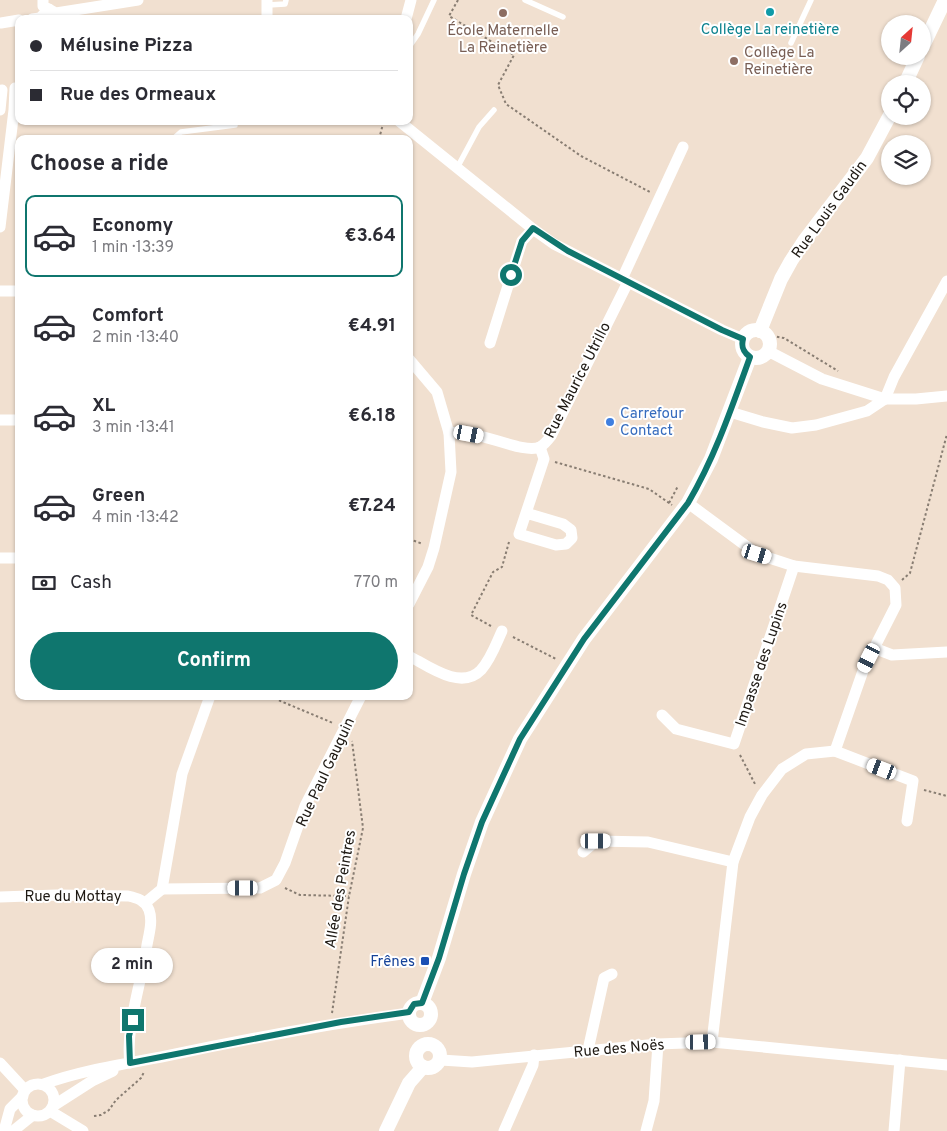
<!DOCTYPE html>
<meta charset="utf-8">
<style>
body{margin:0;font-family:Overpass,sans-serif;background:#f2f2f3;color:#2b2b33;height:100vh;display:flex;flex-direction:column;font-size:19px;white-space:nowrap}
*{box-sizing:border-box;margin:0}
p{font-size:16px;color:#7c7c81}
.icon{flex:none;width:28px;height:28px;fill:none;stroke:currentColor;stroke-width:2;stroke-linecap:round;stroke-linejoin:round}
.map{position:relative;flex:1;overflow:hidden}
.drawer{position:absolute;left:15px;top:135px;width:398px;height:565px;display:flex;flex-direction:column;background:#fff;border-radius:10px;box-shadow:0 1px 4px #0004}
.drawer>*{flex:none}
.hud{position:absolute;left:15px;top:15px;width:398px;height:110px;border-radius:10px;box-shadow:0 1px 4px #0004;display:grid;align-content:center;height:110px;padding:0 15px;background:#fff}
.needle{width:32px;rotate:27deg}
.tools{position:absolute;left:881px;top:15px;display:grid;gap:10px}
.tools a{display:grid;place-items:center;width:50px;height:50px;border-radius:50%;background:#fff;box-shadow:0 1px 4px #0004;font-size:25px}
.end{position:absolute;width:22px;height:22px;margin:-11px;border:6px solid #0f766e;background:#fff;box-shadow:0 0 0 2px #fff}
.from{border-radius:50%}
.bubble{position:absolute;height:35px;border-radius:18px;background:#fff;box-shadow:0 1px 4px #0004;font-size:16px;font-weight:700;line-height:35px;text-align:center}
.car{position:absolute;width:15px;height:30px;margin:-15px -8px;border-radius:6px;box-shadow:0 0 4px 1px #0007;background:linear-gradient(#fff 24%,#345 0 40%,#fff 0 76%,#345 0 86%,#fff 0)}
.hud b{display:flex;align-items:center;gap:18px;height:48px;font-size:19px}
.hud b+b{border-top:1px solid #e1e1e2}
.hud i{width:12px;height:12px;background:#2b2b33}
ul{padding:0;list-style:none}
li{display:flex;align-items:center;gap:15px;height:82px;margin:0 10px 8px;padding:0 5px;border:2px solid transparent;border-radius:10px}
li div{flex:1}
li b{display:block;font-size:19px}
li em{font-style:normal;font-weight:700}
li.current{border-color:#0f766e}
li>.icon{width:45px;height:45px;stroke-width:1.5}
h2{padding:0 15px;font-size:22px;line-height:60px}
.pay{display:flex;align-items:center;gap:12px;height:55px;padding:0 15px;font-size:19px}
.pay p{margin-inline-start:auto}
.button{display:flex;gap:10px;margin-top:auto;padding:10px 15px}
.button a{flex:1;height:58px;border-radius:30px;background:#0f766e;color:#fff;font-size:20px;font-weight:700;line-height:58px;text-align:center}
.map>svg:first-child{display:block}
</style>
<div class="map">
<svg width="947" height="1131" viewBox="0 0 947 1131">
<rect width="100%" height="100%" fill="#f1e0d0"/>
<g fill="none" stroke-linecap="round" stroke-linejoin="round">
<g stroke="#887d72" stroke-width="2" stroke-dasharray="2.5 2.5" stroke-linecap="butt">
<polyline points="458,0 449,16 514,55 498,85 506,104 581,156 650,192"/>
<polyline points="379,139 383,124 387,121"/>
<polyline points="772,336 784,338 838,371"/>
<polyline points="555,462 649,489 672,505"/>
<polyline points="669,503 678,486"/>
<polyline points="409,539 423,544"/>
<polyline points="902,580 910,573 947,434"/>
<polyline points="491,626 471,615 493,572 502,567 509,542"/>
<polyline points="513,637 556,659"/>
<polyline points="278,696 278,700 333,723"/>
<polyline points="740,755 755,784"/>
<polyline points="924,790 947,796"/>
<polyline points="285,888 300,895 349,896"/>
<polyline points="332,1013 349,896 363,828 352,741"/>
<polyline points="94,1116 101,1115 109,1110 116,1100 141,1078 144,1072"/>
</g>
<g stroke="#fff" stroke-width="5.5">
<polyline points="525,0 563,17"/>
<polyline points="268,5 285,4 286,0"/>
<polyline points="791,43 811,0"/>
<polyline points="409,47 418,34 434,0"/>
<polyline points="173,139 181,132 235,125"/>
<polyline points="457,168 479,127 494,110"/>
</g>
<g stroke="#fff" stroke-width="11">
<polyline points="43,0 43,6 56,13 138,0"/>
<polyline points="32,19 40,18 49,9"/>
<polyline points="267,19 267,0"/>
<polyline points="406,19 411,0"/>
<polyline points="1,23 19,20"/>
<polyline points="0,110 2,90"/>
<polyline points="399,121 533,229 554,244 722,330 743,339"/>
<polyline points="0,227 14,110 15,88"/>
<polyline points="622,279 683,147"/>
<polyline points="0,291 19,291"/>
<polyline points="490,343 522,241 533,229"/>
<polyline points="768,351 822,379 885,399 916,399 947,396"/>
<polyline points="409,359 437,392 449,433 451,472 434,548 428,567 409,604"/>
<polyline points="885,399 894,377 947,281"/>
<polyline points="730,412 763,422 792,428 816,425 867,411 885,399"/>
<polyline points="0,420 19,420"/>
<path d="M449,433c25,-6 73,22 91,14 5,-3 8,-7 11,-11l77,-154"/>
<polyline points="688,503 757,554 794,566 878,576 888,580 895,588 896,605 864,668 835,751"/>
<polyline points="526,513 519,534 556,545 566,544 572,538 571,530 563,524 526,513 544,459 540,447"/>
<polyline points="0,558 19,558"/>
<polyline points="874,648 892,655 947,652"/>
<path d="M409,656c19,10 52,35 72,14 10,-11 15,-26 21,-39"/>
<polyline points="662,715 676,729 734,744 794,566"/>
<polyline points="583,852 596,841 648,842 733,862"/>
<polyline points="162,889 260,888 276,880 285,863 305,806 361,696"/>
<path d="M0,897l57,-2 71,1c9,2 17,4 21,14 4,11 0,24 -2,35 -5,36 -22,83 -17,118"/>
<polyline points="145,903 162,889 182,774 210,696"/>
<polyline points="712,1042 733,862 750,817 762,795 782,769 806,754 835,751 913,781 907,821"/>
<polyline points="588,1050 604,978 612,974"/>
<polyline points="441,1060 472,1062 658,1044 712,1042 947,1065"/>
<polyline points="0,1063 25,1090"/>
<path d="M44,1084c39,-14 81,-20 122,-28 80,-17 161,-32 243,-43"/>
<circle cx="38" cy="1100" r="16"/>
<polyline points="53,1106 92,1081 113,1071"/>
<polyline points="50,1111 83,1131"/>
<polyline points="4,1131 10,1109 23,1096"/>
<polyline points="13,1131 33,1115"/>
<polyline points="504,1131 533,1065 534,1055"/>
<polyline points="646,1131 654,1101 658,1044"/>
<polyline points="894,1131 900,1060"/>
</g>
<g stroke="#fff" stroke-width="14">
<polyline points="922,48 945,0"/>
<polyline points="905,84 918,56"/>
<circle cx="756" cy="344" r="14"/>
<polyline points="760,331 781,279 791,261 804,241 867,158 890,115"/>
<polyline points="422,1003 439,958 464,874 482,822 520,739 584,639 688,503 711,459 750,357"/>
<circle cx="420" cy="1014" r="11"/>
<circle cx="428" cy="1056" r="12"/>
<polyline points="386,1131 409,1083 423,1067"/>
</g>
</g>
<g fill="none" stroke-linecap="round" stroke-linejoin="round">
<path stroke="#0f766e" stroke-width="6" d="M133,1020l-4,16 1,27 211,-41 68,-10 5,-8 8,-1 17,-45 25,-84 18,-52 38,-83 64,-100 104,-136c27,-46 44,-96 62,-146 -7,-5 -9,-10 -7,-18l-21,-9 -154,-79 -35,-23 -11,13 -11,34"/>
</g>
<circle fill="#0f9aa8" stroke="#fff" stroke-width="2" cx="770" cy="12" r="5"/>
<g fill="#8d6e63" stroke="#fff" stroke-width="2">
<circle cx="503" cy="13" r="5"/>
<circle cx="734" cy="61" r="5"/>
</g>
<circle fill="#3f7fe0" stroke="#fff" stroke-width="2" cx="610" cy="422" r="5"/>
<rect fill="#1a4fb4" stroke="#fff" stroke-width="2" x="420" y="956" width="10" height="10" rx="2.5"/>
<g text-anchor="middle" stroke-width="4" stroke-linejoin="round" paint-order="stroke">
<g font-size="15" fill="#0d838f" stroke="#fff">
<text x="770" y="34">Collège La reinetière</text>
</g>
<g font-size="15" fill="#785e54" stroke="#fff">
<text x="503" y="35">École Maternelle<tspan x="503" dy="17">La Reinetière</tspan></text>
<text x="744" y="57" text-anchor="start">Collège La<tspan x="744" dy="17">Reinetière</tspan></text>
</g>
<g font-size="15" fill="#1e1913" stroke="#fff">
<text transform="translate(829 209) rotate(-54)" y="5">Rue Louis Gaudin</text>
<text transform="translate(577 380) rotate(-63)" y="5">Rue Maurice Utrillo</text>
<text transform="translate(761 664) rotate(-71)" y="5">Impasse des Lupins</text>
<text transform="translate(325 772) rotate(-65)" y="5">Rue Paul Gauguin</text>
<text transform="translate(340 889) rotate(-80)" y="5">Allée des Peintres</text>
<text x="73" y="901">Rue du Mottay</text>
<text transform="translate(619 1048) rotate(-5)" y="5">Rue des Noës</text>
</g>
<g font-size="15" fill="#366cbe" stroke="#fff" text-anchor="start">
<text x="620" y="418">Carrefour<tspan x="620" dy="17">Contact</tspan></text>
</g>
<g font-size="15" fill="#164399" stroke="#fff" text-anchor="end">
<text x="415" y="966">Frênes</text>
</g>
</g>
</svg>
<div class="tools">
<a><svg class="needle" viewBox="-14 -14 28 28"><path d="M0-13l5 13h-10z" fill="#e53935"/><path d="M0 13l5-13h-10z" fill="#7c7c81"/></svg></a>
<a><svg class="icon" aria-label="locate" viewBox="0 0 24 24"><circle cx="12" cy="12" r="6"/><path d="M12 2v4M12 18v4M2 12h4M18 12h4"/></svg></a>
<a><svg class="icon" aria-label="layers" viewBox="0 0 24 24"><path d="M12 4l9 5-9 5-9-5zM3 14l9 5 9-5"/></svg></a>
</div>
<i class="end from" style="left:511px;top:275px"></i>
<i class="end" style="left:133px;top:1020px"></i>
<div class="bubble" style="left:91px;top:948px;width:82px">2 min</div>
<i class="car" style="left:469px;top:434px;rotate:101deg"></i>
<i class="car" style="left:757px;top:554px;rotate:107deg"></i>
<i class="car" style="left:869px;top:658px;rotate:207deg"></i>
<i class="car" style="left:882px;top:769px;rotate:291deg"></i>
<i class="car" style="left:596px;top:841px;rotate:90deg"></i>
<i class="car" style="left:243px;top:888px;rotate:270deg"></i>
<i class="car" style="left:701px;top:1042px;rotate:89deg"></i>
<div class="hud">
<b><i class="from"></i>Mélusine Pizza</b>
<b><i></i>Rue des Ormeaux</b>
</div>
<section class="drawer">
<h2>Choose a ride</h2>
<ul>
<li class="current"><svg class="icon" aria-label="car" viewBox="0 0 24 24"><path d="M5 17H2v-5l4-1 3-4h7l3 4 3 1v5h-3M9 17h6M6 11h13"/><circle cx="7" cy="17" r="2"/><circle cx="17" cy="17" r="2"/></svg><div><b>Economy</b><p>1 min · 13:39</p></div><em>€3.64</em></li>
<li><svg class="icon" aria-label="car" viewBox="0 0 24 24"><path d="M5 17H2v-5l4-1 3-4h7l3 4 3 1v5h-3M9 17h6M6 11h13"/><circle cx="7" cy="17" r="2"/><circle cx="17" cy="17" r="2"/></svg><div><b>Comfort</b><p>2 min · 13:40</p></div><em>€4.91</em></li>
<li><svg class="icon" aria-label="car" viewBox="0 0 24 24"><path d="M5 17H2v-5l4-1 3-4h7l3 4 3 1v5h-3M9 17h6M6 11h13"/><circle cx="7" cy="17" r="2"/><circle cx="17" cy="17" r="2"/></svg><div><b>XL</b><p>3 min · 13:41</p></div><em>€6.18</em></li>
<li><svg class="icon" aria-label="car" viewBox="0 0 24 24"><path d="M5 17H2v-5l4-1 3-4h7l3 4 3 1v5h-3M9 17h6M6 11h13"/><circle cx="7" cy="17" r="2"/><circle cx="17" cy="17" r="2"/></svg><div><b>Green</b><p>4 min · 13:42</p></div><em>€7.24</em></li>
</ul>
<div class="pay"><svg class="icon" aria-label="cash" viewBox="0 0 24 24"><path d="M3 7h18v10H3z"/><circle cx="12" cy="12" r="2"/></svg>Cash<p>770 m</p></div>
<div class="button"><a>Confirm</a></div>
</section>
</div>
